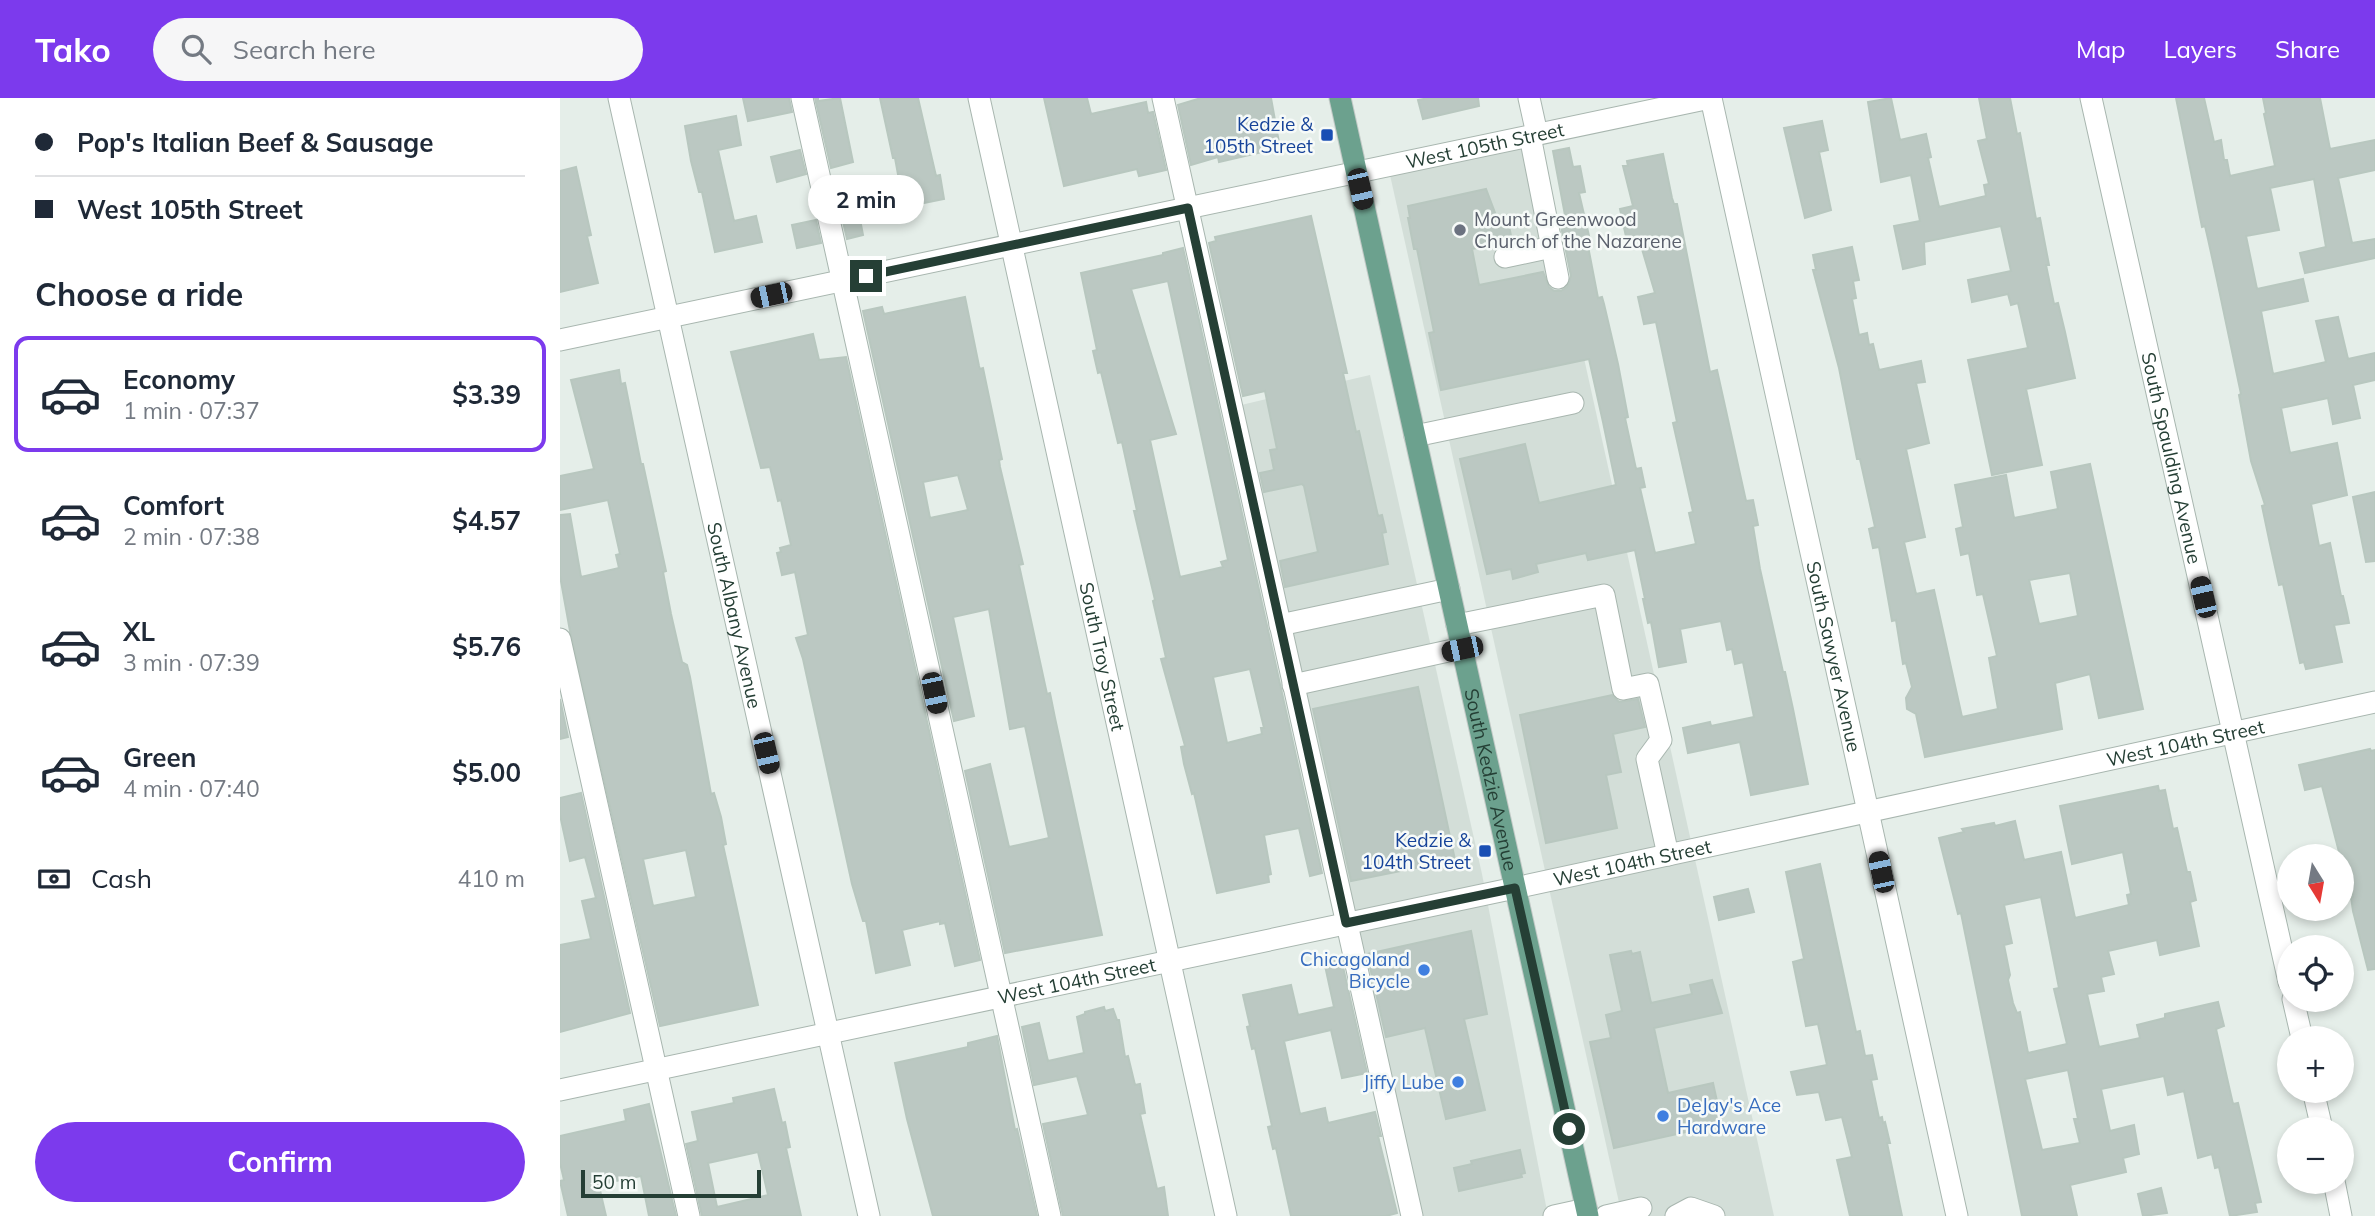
<!DOCTYPE html>
<meta charset="utf-8">
<style>
body{margin:0;font-family:Mulish,sans-serif;background:#f6f6f7;color:#1f2937;height:100vh;display:flex;flex-direction:column;font-size:26px;white-space:nowrap}
*{box-sizing:border-box;margin:0}
p{font-size:23px;color:#747a83}
.icon{flex:none;width:38px;height:38px;fill:none;stroke:currentColor;stroke-width:2;stroke-linecap:round;stroke-linejoin:round}
.map{position:relative;flex:1;overflow:hidden}
.sheet{display:flex;flex-direction:column;background:#fff;width:560px}
.sheet>*{flex:none}
.top-card{display:grid;align-content:center;height:154px;padding:0 35px;background:#fff}
.needle{width:46px;rotate:169deg}
.controls{position:absolute;left:1717px;top:746px;display:grid;gap:14px}
.controls a{display:grid;place-items:center;width:77px;height:77px;border-radius:50%;background:#fff;box-shadow:0 4px 10px #0003;font-size:35px}
.scale{position:absolute;left:21px;bottom:18px;width:180px;box-sizing:border-box;padding-left:7px;border:4px solid #253f35;border-top:0;font-size:19px;line-height:24px;white-space:nowrap;color:#253f35;-webkit-text-stroke:5px #f6faf8;paint-order:stroke}
.end{position:absolute;width:32px;height:32px;margin:-16px;border:9px solid #253f35;background:#fff;box-shadow:0 0 0 4px #fff}
.from{border-radius:50%}
.bubble{position:absolute;height:49px;border-radius:24px;background:#fff;box-shadow:0 4px 10px #0003;font-size:23px;font-weight:700;line-height:49px;text-align:center}
.car{position:absolute;width:21px;height:42px;margin:-21px -10px;border-radius:9px;box-shadow:0 0 5px 2px #0007;background:linear-gradient(#222 24%,#8ab4d8 0 40%,#222 0 76%,#8ab4d8 0 86%,#222 0)}
.top-card b{display:flex;align-items:center;gap:24px;height:66px;font-size:26px}
.top-card b+b{border-top:2px solid #e0e1e3}
.top-card i{width:18px;height:18px;background:#1f2937}
ul{padding:0;list-style:none}
li{display:flex;align-items:center;gap:21px;height:116px;margin:0 14px 10px;padding:0 21px;border:4px solid transparent;border-radius:14px}
li div{flex:1}
li b{display:block;font-size:26px}
li em{font-style:normal;font-weight:700}
li.current{border-color:#7c3aed}
li>.icon{width:63px;height:63px;stroke-width:1.5}
h2{padding:0 35px;font-size:32px;line-height:84px}
.pay{display:flex;align-items:center;gap:18px;height:77px;padding:0 35px;font-size:26px}
.pay p{margin-inline-start:auto}
.action{display:flex;gap:14px;margin-top:auto;padding:14px 35px}
.action a{flex:1;height:80px;border-radius:42px;background:#7c3aed;color:#fff;font-size:28px;font-weight:700;line-height:80px;text-align:center}
header{display:flex;align-items:center;gap:42px;box-sizing:border-box;height:98px;padding:0 35px;background:#7c3aed;color:#fff}
header strong{font-size:33px}
nav{display:flex;gap:38px;margin-inline-start:auto;font-size:24px}
.search{width:490px;height:63px;background:#f6f6f7;display:flex;align-items:center;gap:18px;box-sizing:border-box;padding:0 24px;border-radius:38px;color:#747a83;font-size:26px}
main{display:flex;flex:1;min-height:0}
.map>svg:first-child{display:block}
</style>
<header>
<strong>Tako</strong>
<div class="search"><svg class="icon" aria-label="search" viewBox="0 0 24 24"><circle cx="10" cy="10" r="6"/><path d="M15 15l6 6"/></svg>Search here</div>
<nav><a>Map</a><a>Layers</a><a>Share</a></nav>
</header>
<main>
<section class="sheet">
<div class="top-card">
<b><i class="from"></i>Pop's Italian Beef &amp; Sausage</b>
<b><i></i>West 105th Street</b>
</div>
<h2>Choose a ride</h2>
<ul>
<li class="current"><svg class="icon" aria-label="car" viewBox="0 0 24 24"><path d="M5 17H2v-5l4-1 3-4h7l3 4 3 1v5h-3M9 17h6M6 11h13"/><circle cx="7" cy="17" r="2"/><circle cx="17" cy="17" r="2"/></svg><div><b>Economy</b><p>1 min · 07:37</p></div><em>$3.39</em></li>
<li><svg class="icon" aria-label="car" viewBox="0 0 24 24"><path d="M5 17H2v-5l4-1 3-4h7l3 4 3 1v5h-3M9 17h6M6 11h13"/><circle cx="7" cy="17" r="2"/><circle cx="17" cy="17" r="2"/></svg><div><b>Comfort</b><p>2 min · 07:38</p></div><em>$4.57</em></li>
<li><svg class="icon" aria-label="car" viewBox="0 0 24 24"><path d="M5 17H2v-5l4-1 3-4h7l3 4 3 1v5h-3M9 17h6M6 11h13"/><circle cx="7" cy="17" r="2"/><circle cx="17" cy="17" r="2"/></svg><div><b>XL</b><p>3 min · 07:39</p></div><em>$5.76</em></li>
<li><svg class="icon" aria-label="car" viewBox="0 0 24 24"><path d="M5 17H2v-5l4-1 3-4h7l3 4 3 1v5h-3M9 17h6M6 11h13"/><circle cx="7" cy="17" r="2"/><circle cx="17" cy="17" r="2"/></svg><div><b>Green</b><p>4 min · 07:40</p></div><em>$5.00</em></li>
</ul>
<div class="pay"><svg class="icon" aria-label="cash" viewBox="0 0 24 24"><path d="M3 7h18v10H3z"/><circle cx="12" cy="12" r="2"/></svg>Cash<p>410 m</p></div>
<div class="action"><a>Confirm</a></div>
</section>
<div class="map">
<svg width="1815" height="1118" viewBox="0 0 1815 1118">
<rect width="100%" height="100%" fill="#e5eee9"/>
<g fill="#d3ded8">
<polygon points="975,39 1214,1118 1062,1118 828,68"/>
<polygon points="810,277 922,776 988,1118 858,1118 677,308"/>
</g>
<g fill="#bbc8c2" stroke="#b8c7bf" stroke-width="2" fill-rule="evenodd">
<polygon points="183,0 229,0 232,14 188,23"/>
<polygon points="255,0 258,0 258,3 280,0 293,64 271,70"/>
<polygon points="320,0 358,0 376,78 380,77 384,101 344,109 335,60 333,60"/>
<polygon points="484,0 527,0 531,16 586,4 588,15 593,14 606,72 579,78 577,71 504,88"/>
<polygon points="641,0 711,0 720,50 659,64 658,59 631,67 618,7"/>
<polygon points="869,0 918,0 919,8 863,21 858,2"/>
<polygon points="1331,0 1340,42 1366,36 1371,59 1368,60 1379,109 1426,98 1424,87 1429,86 1418,43 1427,41 1419,0 1450,0 1457,36 1460,35 1476,121 1480,120 1489,167 1486,167 1494,206 1498,205 1505,234 1515,280 1466,291 1482,367 1432,377 1408,262 1468,250 1458,205 1451,207 1448,196 1412,204 1408,182 1451,173 1441,128 1364,144 1365,166 1343,171 1334,128 1360,123 1351,77 1321,84 1308,4"/>
<polygon points="1616,0 1644,0 1654,44 1661,42 1664,62 1667,62 1670,78 1715,68 1704,16 1706,15 1703,0 1760,0 1770,51 1815,42 1815,72 1778,80 1792,145 1815,141 1815,160 1745,175 1740,155 1766,149 1754,81 1710,90 1719,132 1686,138 1697,191 1743,181 1748,203 1701,213 1713,276 1766,264 1756,223 1778,219 1788,261 1815,255 1815,282 1793,287 1800,320 1773,326 1768,300 1721,310 1730,355 1777,345 1787,397 1751,406 1759,448 1770,445 1781,498 1783,498 1787,515 1789,525 1774,527 1782,564 1746,571 1744,564 1740,565 1723,486 1719,487 1710,446 1702,408 1705,407 1691,363 1679,297 1681,296 1657,182 1648,141 1645,128 1642,129"/>
<polygon points="176,18 181,47 158,52 174,123 196,118 202,144 155,154 142,94 139,94 131,63 125,28"/>
<polygon points="1262,23 1268,52 1259,54 1271,112 1245,120 1224,30"/>
<polygon points="1009,50 1013,69 1020,68 1025,94 1019,95 1030,142 1027,143 1038,200 1042,199 1044,206 1058,266 1068,319 1065,320 1076,371 1081,370 1085,389 1080,390 1095,455 1136,446 1129,415 1133,414 1113,325 1117,324 1096,224 1084,226 1078,199 1095,195 1079,141 1067,143 1060,111 1073,108 1063,68 1068,68 1067,63 1103,56 1112,100 1114,106 1117,106 1150,274 1157,272 1186,403 1193,402 1198,427 1193,428 1200,471 1223,574 1225,574 1233,611 1248,686 1191,697 1180,644 1128,655 1123,630 1150,624 1151,628 1194,619 1183,564 1175,566 1172,551 1167,552 1161,523 1120,531 1126,564 1099,569 1091,524 1088,525 1083,501 1085,501 1075,452 1028,462 1026,455 976,466 978,474 953,481 951,471 927,476 900,361 965,346 979,405 1056,387 1043,324 1029,261 881,292 869,235 874,234 857,151 854,151 848,120 850,120 848,108 926,91 937,120 947,117 952,143 912,151 919,187 983,174 989,189 994,193 1001,193 1007,189 1011,178 999,118 1005,117 993,53"/>
<polygon points="240,52 246,76 217,84 211,59"/>
<polygon points="16,69 31,137 27,138 38,185 0,194 0,73"/>
<polygon points="298,111 303,137 287,141 281,115"/>
<polygon points="751,118 787,275 783,275 796,334 799,333 818,418 822,417 826,434 822,435 828,466 725,489 720,463 758,454 744,388 742,386 704,394 700,375 714,372 710,352 717,351 705,293 683,298 649,145 656,143 655,139"/>
<polygon points="256,122 261,145 237,150 232,127"/>
<path d="M1292,149l7,33 -6,1 3,17 -4,1 7,36 8,-2 2,12 4,-1 6,26 42,-9 4,21 -9,1 13,60 -23,6 19,88 -21,5 12,52 18,-4 28,127 36,-8 -9,-51 8,-2 -14,-62 -6,1 -8,-42 -8,2 -5,-26 7,-2 -8,-42 51,-10 8,43 44,-9 -7,-37 39,-8 53,245 -44,9 -9,-44 -35,9 7,46 -137,28 -9,-43 -9,-5 -1,-11 6,-11 -6,-24 -3,1 -7,-44 -4,1 -13,-74 -6,1 -4,-19 6,-2 -15,-68h-3l-18,-91 -26,-98h3l-3,-15zM1510,475l8,43 -39,8 -10,-44z"/>
<path d="M623,150l139,625 -12,3 -11,-48 -35,7 7,39 -3,1 1,7 -52,11 -23,-100 -2,1 -8,-30 -3,-17 4,-1 -24,-87 5,-1 -13,-57 2,-1 -21,-89h3l-15,-69 -4,1 -17,-71 -3,1 -5,-22 4,-1 -16,-77 82,-18v-2zM608,183l60,279 -7,2 2,5 -43,10 -30,-137 26,-6 -45,-145zM690,571l14,59h-3l1,6 -35,9 -14,-66z"/>
<path d="M405,199l14,69 1,3 3,-1 19,91 -3,1 1,7 23,97 -4,1 28,129 3,-1 5,25 47,217 -97,18 -40,-182 25,-7 19,83 40,-9 -24,-112 -15,3 -21,-120 -36,8 21,99 -20,5 -91,-410 19,-4 2,7zM398,377l10,35 -38,8 -7,-36z"/>
<polygon points="253,236 259,262 286,259 420,862 395,868 385,825 380,826 380,823 342,832 350,867 316,875 306,823 303,823 292,786 243,561 236,540 248,537 235,474 222,477 217,455 221,454 220,450 231,447 221,402 218,403 210,369 201,370 171,254"/>
<path d="M59,272l2,14 4,-1 16,81h2l23,107 -3,1 8,42 11,48 5,3 3,12 21,117 3,-1 7,24 5,27 -3,1 35,160 -98,21 -90,-395 -10,-55v-61l10,-1 11,63 38,-9 -3,-13 4,-1 -12,-54 -48,10v-34l34,-7 -23,-89zM126,752l10,47 -43,9 -10,-47z"/>
<polygon points="1815,394 1815,463 1806,464 1793,399"/>
<polygon points="858,589 895,762 791,783 753,611"/>
<polygon points="1052,597 1059,604 1078,601 1085,629 1053,636 1061,674 1046,677 1057,730 986,745 960,617"/>
<polygon points="0,601 8,639 0,641"/>
<polygon points="1810,651 1811,653 1815,652 1815,871 1808,872 1793,813 1791,799 1793,799 1785,761 1782,762 1780,758 1762,688 1745,692 1739,667"/>
<path d="M1598,688l1,5 6,-1 8,39 4,-1 10,44h3l6,28 -6,2 9,44 -39,9 -3,-15 -49,11 6,23 -13,3 3,14 -17,3 12,53 41,-9 -3,-13 28,-7v-4l53,-12 6,24 -8,3 14,62 3,13 5,-1 23,99 -6,1 2,9 -27,4 -11,-49 -4,1 -3,-14 -14,4 -14,-67 -16,4 -4,-19 -63,13 9,42 24,-6 5,29 -16,4 3,14 -56,13 7,31h-55l-61,-303 -3,1 -19,-76 25,-6 -2,-3 32,-6 1,3 20,-5 9,39 37,-8 14,66 54,-13 -2,-10 4,-1 -8,-42 -51,12 -12,-58zM1481,799l18,91 -5,1 13,55 -39,9 -8,-41 -3,1 -4,-10 -5,-23 2,-5 -6,-30 8,-2 -8,-38zM1508,972l10,49h-4l6,24 -38,7 -17,-71z"/>
<polygon points="21,695 70,915 0,934 0,847 31,841 22,803 36,800 25,759 10,763 0,717 0,700"/>
<polygon points="1260,766 1296,934 1300,933 1305,958 1312,957 1317,981 1311,982 1319,1020 1322,1019 1323,1025 1325,1024 1330,1045 1327,1045 1342,1118 1290,1118 1277,1062 1292,1059 1282,1019 1266,1022 1259,994 1237,997 1231,974 1267,967 1258,926 1246,928 1233,864 1244,861 1226,774"/>
<polygon points="1188,791 1194,814 1159,822 1154,799"/>
<polygon points="911,833 927,916 904,921 925,1012 886,1021 865,930 826,939 807,856"/>
<polygon points="1071,853 1072,856 1080,854 1091,905 1132,896 1130,887 1152,882 1162,915 1094,930 1108,995 1153,985 1162,1026 1054,1050 1030,944 1051,940 1046,917 1062,913 1050,857"/>
<polygon points="781,860 807,975 782,980 771,932 724,943 740,1016 765,1010 768,1025 815,1014 821,1038 818,1038 837,1115 826,1118 731,1118 716,1050 713,1051 708,1029 712,1028 695,950 692,951 687,929 690,928 683,897 731,887 738,917 774,909 764,863"/>
<polygon points="544,909 545,913 553,911 557,922 559,922 565,959 568,958 575,987 580,986 585,1015 580,1016 597,1091 604,1089 608,1118 503,1118 483,1026 528,1017 517,978 474,987 462,929 479,925 488,963 524,955 517,919 525,916 525,914"/>
<polygon points="437,938 455,1032 457,1031 477,1118 373,1118 347,1021 335,965 408,949 408,945"/>
<path d="M214,991l8,34 3,-1 5,25 -4,1 15,68h-99l-16,-72 12,-3 -6,-29 42,-9 -1,-5zM198,1054l10,43 -51,12 -9,-44z"/>
<polygon points="89,1006 116,1118 89,1118 81,1078 41,1086 39,1088 46,1118 8,1118 0,1083 4,1082 0,1065 0,1038 66,1023 64,1012"/>
<polygon points="960,1052 965,1075 961,1076 962,1079 899,1093 894,1070 912,1066 911,1063"/>
<polygon points="1601,1090 1607,1115 1583,1118 1578,1096"/>
</g>
<g fill="none" stroke-linecap="round" stroke-linejoin="round">
<defs>
<g id="minor">
<path id="s1" d="M59,0l250,1118"/>
<polyline points="242,0 490,1118"/>
<path id="s2" d="M419,0l247,1118"/>
<polyline points="603,0 852,1118"/>
<polyline points="969,0 977,36"/>
<path id="s3" d="M1151,0l246,1118"/>
<path id="s4" d="M1531,0l198,884"/>
<polyline points="970,38 998,180"/>
<polyline points="945,159 992,149"/>
<path id="s5" d="M0,242l1150,-242"/>
<polyline points="855,338 1013,305"/>
<polyline points="720,527 889,491"/>
<polyline points="897,527 1044,497 1063,591 1088,586 1101,642 1087,661 1108,757"/>
<polyline points="0,541 129,1118"/>
<polyline points="733,587 902,550"/>
<polyline points="1733,901 1742,940"/>
<path id="s6" d="M0,992l955,-202 860,-186"/>
<polyline points="1753,992 1762,1031"/>
<polyline points="1774,1083 1781,1118"/>
<polyline points="994,1118 1026,1111"/>
<polyline points="1046,1118 1081,1110"/>
<polyline points="1116,1118 1131,1110 1154,1118"/>
</g>
<g id="major">
<path id="s7" d="M780,0l248,1118"/>
</g>
</defs>
<use href="#minor" stroke="#a8b6af" stroke-width="23"/>
<use href="#major" stroke="#c2c9c6" stroke-width="23"/>
<use href="#minor" stroke="#fff" stroke-width="21"/>
<use href="#major" stroke="#6ca18e" stroke-width="21"/>
</g>
<g fill="none" stroke-linecap="round" stroke-linejoin="round">
<polyline stroke="#253f35" stroke-width="9" points="306,178 628,110 786,825 955,790 1009,1031"/>
</g>
<g fill="#1a4fb4" stroke="#f6faf8" stroke-width="2.5">
<rect x="760" y="30" width="14" height="14" rx="3.5"/>
<rect x="918" y="746" width="14" height="14" rx="3.5"/>
</g>
<circle fill="#6b7280" stroke="#f6faf8" stroke-width="2.5" cx="900" cy="132" r="7"/>
<g fill="#3f7fe0" stroke="#f6faf8" stroke-width="2.5">
<circle cx="864" cy="872" r="7"/>
<circle cx="898" cy="984" r="7"/>
<circle cx="1103" cy="1018" r="7"/>
</g>
<g text-anchor="middle" stroke-width="5" stroke-linejoin="round" paint-order="stroke">
<g font-size="19" fill="#164399" stroke="#f6faf8" text-anchor="end">
<text x="753" y="33">Kedzie &amp;<tspan x="753" dy="22">105th Street</tspan></text>
<text x="911" y="749">Kedzie &amp;<tspan x="911" dy="22">104th Street</tspan></text>
</g>
<g font-size="19" fill="#253f35" stroke="#f6faf8">
<text dy="7" stroke="none"><textPath href="#s5" startOffset="945">West 105th Street</textPath></text>
<text dy="7" stroke="none"><textPath href="#s4" startOffset="369">South Spaulding Avenue</textPath></text>
<text dy="7" stroke="none"><textPath href="#s1" startOffset="530">South Albany Avenue</textPath></text>
<text dy="7" stroke="none"><textPath href="#s2" startOffset="572">South Troy Street</textPath></text>
<text dy="7" stroke="none"><textPath href="#s3" startOffset="572">South Sawyer Avenue</textPath></text>
<text dy="7" stroke="none"><textPath href="#s6" startOffset="1662">West 104th Street</textPath></text>
<text dy="7" stroke="none"><textPath href="#s7" startOffset="698">South Kedzie Avenue</textPath></text>
<text dy="7" stroke="none"><textPath href="#s6" startOffset="1096">West 104th Street</textPath></text>
<text dy="7" stroke="none"><textPath href="#s6" startOffset="528">West 104th Street</textPath></text>
</g>
<g font-size="19" fill="#5b616d" stroke="#f6faf8" text-anchor="start">
<text x="914" y="128">Mount Greenwood<tspan x="914" dy="22">Church of the Nazarene</tspan></text>
</g>
<g font-size="19" fill="#366cbe" stroke="#f6faf8" text-anchor="end">
<text x="850" y="868">Chicagoland<tspan x="850" dy="22">Bicycle</tspan></text>
<text x="884" y="991">Jiffy Lube</text>
<text x="1117" y="1014" text-anchor="start">DeJay's Ace<tspan x="1117" dy="22">Hardware</tspan></text>
</g>
</g>
</svg>
<div class="controls">
<a><svg class="needle" viewBox="-14 -14 28 28"><path d="M0-13l5 13h-10z" fill="#e53935"/><path d="M0 13l5-13h-10z" fill="#747a83"/></svg></a>
<a><svg class="icon" aria-label="locate" viewBox="0 0 24 24"><circle cx="12" cy="12" r="6"/><path d="M12 2v4M12 18v4M2 12h4M18 12h4"/></svg></a>
<a>+</a>
<a>−</a>
</div>
<div class="scale">50 m</div>
<i class="end from" style="left:1009px;top:1031px"></i>
<i class="end" style="left:306px;top:178px"></i>
<div class="bubble" style="left:248px;top:77px;width:116px">2 min</div>
<i class="car" style="left:800px;top:91px;rotate:167deg"></i>
<i class="car" style="left:211px;top:197px;rotate:258deg"></i>
<i class="car" style="left:1643px;top:499px;rotate:347deg"></i>
<i class="car" style="left:902px;top:551px;rotate:258deg"></i>
<i class="car" style="left:374px;top:595px;rotate:168deg"></i>
<i class="car" style="left:206px;top:655px;rotate:167deg"></i>
<i class="car" style="left:1321px;top:774px;rotate:348deg"></i>
</div>
</main>
